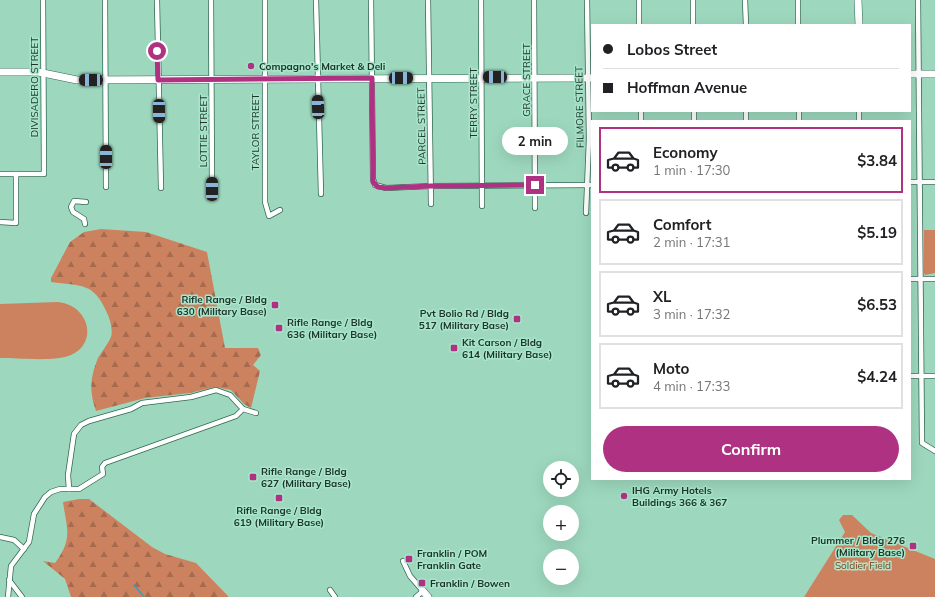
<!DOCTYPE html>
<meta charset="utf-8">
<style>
body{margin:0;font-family:Mulish,sans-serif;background:#f2f2f2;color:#202124;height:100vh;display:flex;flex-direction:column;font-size:15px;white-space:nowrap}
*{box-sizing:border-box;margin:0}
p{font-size:13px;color:#757577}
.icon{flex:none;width:22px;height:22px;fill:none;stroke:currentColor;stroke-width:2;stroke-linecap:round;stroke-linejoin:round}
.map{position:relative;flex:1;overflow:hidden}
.panel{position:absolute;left:591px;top:120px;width:320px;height:360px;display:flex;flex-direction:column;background:#fff;border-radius:0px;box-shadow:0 4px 16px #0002}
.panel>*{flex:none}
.top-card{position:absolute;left:591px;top:24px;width:320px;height:88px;border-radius:0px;box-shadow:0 4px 16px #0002;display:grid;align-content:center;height:88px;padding:0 12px;background:#fff}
.buttons{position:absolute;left:543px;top:461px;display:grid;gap:8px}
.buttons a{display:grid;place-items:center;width:36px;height:36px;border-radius:50%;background:#fff;box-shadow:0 4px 16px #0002;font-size:20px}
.end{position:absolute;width:18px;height:18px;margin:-9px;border:5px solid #af3282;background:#fff;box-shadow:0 0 0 2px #fff}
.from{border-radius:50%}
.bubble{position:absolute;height:28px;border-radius:14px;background:#fff;box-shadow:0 4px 16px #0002;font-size:13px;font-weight:700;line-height:28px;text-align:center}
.car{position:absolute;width:12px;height:24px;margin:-12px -6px;border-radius:5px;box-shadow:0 0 3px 1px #0007;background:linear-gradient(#222 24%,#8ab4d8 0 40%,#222 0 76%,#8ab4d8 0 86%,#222 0)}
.top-card b{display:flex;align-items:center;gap:14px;height:38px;font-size:15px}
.top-card b+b{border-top:1px solid #e0e0e0}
.top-card i{width:10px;height:10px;background:#202124}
ul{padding:7px 0 0;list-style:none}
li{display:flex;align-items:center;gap:12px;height:66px;margin:0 8px 6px;padding:0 4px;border:2px solid #e0e0e0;border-radius:0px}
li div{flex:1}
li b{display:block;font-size:15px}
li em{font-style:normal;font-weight:700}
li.current{border-color:#af3282}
li>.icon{width:36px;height:36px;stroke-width:1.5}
.button{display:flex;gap:8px;margin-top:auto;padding:8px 12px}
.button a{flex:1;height:46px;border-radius:24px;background:#af3282;color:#fff;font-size:16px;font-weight:700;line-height:46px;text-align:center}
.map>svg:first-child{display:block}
</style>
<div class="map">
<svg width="935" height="597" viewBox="0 0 935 597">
<defs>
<pattern id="forest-firs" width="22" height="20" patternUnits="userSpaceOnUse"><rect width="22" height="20" fill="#cd825f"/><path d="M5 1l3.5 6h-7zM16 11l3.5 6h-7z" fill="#a66b4f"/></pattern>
</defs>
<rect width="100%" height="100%" fill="#9dd8be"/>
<g fill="url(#forest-firs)">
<path d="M101,229l45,3 61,20 18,96h33l3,7 -8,10 7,6 -9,37 -7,-4 -13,-14 -16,-3 -25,6 -45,5 -49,13c-7,-20 -6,-33 2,-53 4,-7 10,-14 13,-21 2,-7 -1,-18 -4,-24 -13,-31 -26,-27 -56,-31v-4l19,-36 14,-10z"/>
<path d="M79,499h10l63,48 13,7 31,9 33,34h-158l-6,-18 -22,-18 12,2c18,-24 12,-33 8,-61z"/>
</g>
<g fill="#cd825f">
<polygon points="924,230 935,230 935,273 925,275 924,273"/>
<path d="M58,302c31,3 41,41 13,53 -15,7 -54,3 -71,3v-54z"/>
<polygon points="843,515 852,515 871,533 935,559 935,597 804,597 845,532 839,520"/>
</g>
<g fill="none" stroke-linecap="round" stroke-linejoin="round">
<polyline stroke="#379dc1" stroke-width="1.5" points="134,585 144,597"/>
<defs>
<g id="street">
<polyline points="105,0 106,187"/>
<polyline points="157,0 161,188"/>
<polyline points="211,0 212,189"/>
<polyline points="265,0 265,202 269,216 280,210"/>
<polyline points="316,0 321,194"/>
<polyline points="371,0 373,179 375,185 386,188 431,186 592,185"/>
<polyline points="428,0 431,204"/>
<polyline points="481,0 482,206"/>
<polyline points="534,0 535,208"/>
<polyline points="639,0 639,25"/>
<polyline points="693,0 693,25"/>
<polyline points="745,0 746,25"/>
<polyline points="918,0 922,443 935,451"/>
<polyline points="798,25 798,0"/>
<polyline points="641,111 641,121"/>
<polyline points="694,111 694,121"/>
<polyline points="746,111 746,121"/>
<polyline points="799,111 799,121"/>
<polyline points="859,111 859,121"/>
<polyline points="0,174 44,174 43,0"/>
<polyline points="910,182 935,182"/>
<polyline points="586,213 589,139 587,0"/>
<polyline points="0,222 16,223 16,174"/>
<polyline points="85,224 84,219 73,212 71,207 74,201 86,202"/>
<polyline points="910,279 935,279"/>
<polyline points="910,376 935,376"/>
<polyline points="69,489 68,475 74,434 81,425 89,421 131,409 142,403 191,397 216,390 230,395 243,409 256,413"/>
<polyline points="0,537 14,540 24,549"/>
<polyline points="403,561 410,576 423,591 416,597"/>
<polyline points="9,580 22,597"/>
<polyline points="330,590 335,597"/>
<polyline points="8,597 11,566 29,542 34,514 45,497 51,492 60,489 79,489 103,474 102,467 105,463 236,416 243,409"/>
</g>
<g id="secondary">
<polyline points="858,0 859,25"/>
<polyline points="0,72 38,72 77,80 592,78"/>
<polyline points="910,74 935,74"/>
<polyline points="423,591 428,597"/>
</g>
</defs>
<use href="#street" stroke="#2f6852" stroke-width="6"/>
<use href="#secondary" stroke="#2f6852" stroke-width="8"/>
<use href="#street" stroke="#fff" stroke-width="4.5"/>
<use href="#secondary" stroke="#fff" stroke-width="7"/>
</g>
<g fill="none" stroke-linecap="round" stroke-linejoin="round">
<polyline stroke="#af3282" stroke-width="5" points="157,51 158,80 372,78 373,179 373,182 378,187 386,188 431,186 535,185"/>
</g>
<g fill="#af3282" stroke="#a9e5cb" stroke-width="1.5">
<circle cx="251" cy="66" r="4"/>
<rect x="271" y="301" width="8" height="8" rx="2"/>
<rect x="513" y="315" width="8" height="8" rx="2"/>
<rect x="275" y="324" width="8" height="8" rx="2"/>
<rect x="450" y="344" width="8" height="8" rx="2"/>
<rect x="249" y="473" width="8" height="8" rx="2"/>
<circle cx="624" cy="496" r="4"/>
<rect x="275" y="494" width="8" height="8" rx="2"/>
<rect x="909" y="542" width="8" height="8" rx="2"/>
<rect x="405" y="555" width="8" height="8" rx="2"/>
<rect x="418" y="579" width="8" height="8" rx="2"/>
</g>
<g text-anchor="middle" stroke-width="3" stroke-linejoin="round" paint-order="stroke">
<g font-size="10" font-weight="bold" fill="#1d352b" stroke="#a9e5cb" text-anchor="start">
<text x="259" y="70">Compagno's Market &amp; Deli</text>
<text x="267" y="303" text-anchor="end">Rifle Range / Bldg<tspan x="267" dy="12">630 (Military Base)</tspan></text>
<text x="509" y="317" text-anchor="end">Pvt Bolio Rd / Bldg<tspan x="509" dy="12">517 (Military Base)</tspan></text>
<text x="287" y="326">Rifle Range / Bldg<tspan x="287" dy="12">636 (Military Base)</tspan></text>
<text x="462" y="346">Kit Carson / Bldg<tspan x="462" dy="12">614 (Military Base)</tspan></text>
<text x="261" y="475">Rifle Range / Bldg<tspan x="261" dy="12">627 (Military Base)</tspan></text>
<text x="632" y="494">IHG Army Hotels<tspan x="632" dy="12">Buildings 366 &amp; 367</tspan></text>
<text x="279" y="514" text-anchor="middle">Rifle Range / Bldg<tspan x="279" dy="12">619 (Military Base)</tspan></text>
<text x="905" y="544" text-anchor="end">Plummer / Bldg 276<tspan x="905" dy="12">(Military Base)</tspan></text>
<text x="417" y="557">Franklin / POM<tspan x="417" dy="12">Franklin Gate</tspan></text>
<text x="430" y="587">Franklin / Bowen</text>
</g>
<g font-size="10" fill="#1d352b" stroke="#a9e5cb">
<text transform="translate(526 80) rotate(-90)" y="4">GRACE STREET</text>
<text transform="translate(34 87) rotate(-90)" y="4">DIVISADERO STREET</text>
<text transform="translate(473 103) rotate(-90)" y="4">TERRY STREET</text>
<text transform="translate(579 107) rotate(-91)" y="4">FILMORE STREET</text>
<text transform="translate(421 126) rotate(-91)" y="4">PARCEL STREET</text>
<text transform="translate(203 131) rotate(-90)" y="4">LOTTIE STREET</text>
<text transform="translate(255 132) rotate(-90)" y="4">TAYLOR STREET</text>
</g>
<g font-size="10" fill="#823c16" stroke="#a9e5cb">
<text x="863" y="569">Soldier Field</text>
</g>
</g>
</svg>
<div class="buttons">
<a><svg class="icon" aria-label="locate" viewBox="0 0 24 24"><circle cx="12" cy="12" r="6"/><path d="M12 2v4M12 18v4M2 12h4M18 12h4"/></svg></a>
<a>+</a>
<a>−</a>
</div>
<i class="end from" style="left:157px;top:51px"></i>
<i class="end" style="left:535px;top:185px"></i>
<div class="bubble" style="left:502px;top:127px;width:66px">2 min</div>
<i class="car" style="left:495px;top:77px;rotate:270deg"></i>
<i class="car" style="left:401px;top:78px;rotate:89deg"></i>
<i class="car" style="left:91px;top:80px;rotate:270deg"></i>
<i class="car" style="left:318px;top:107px;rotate:358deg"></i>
<i class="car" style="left:159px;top:111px;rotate:179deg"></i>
<i class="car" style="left:106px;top:157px;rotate:0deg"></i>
<i class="car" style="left:212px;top:189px;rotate:0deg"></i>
<div class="top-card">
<b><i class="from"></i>Lobos Street</b>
<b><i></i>Hoffman Avenue</b>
</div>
<section class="panel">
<ul>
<li class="current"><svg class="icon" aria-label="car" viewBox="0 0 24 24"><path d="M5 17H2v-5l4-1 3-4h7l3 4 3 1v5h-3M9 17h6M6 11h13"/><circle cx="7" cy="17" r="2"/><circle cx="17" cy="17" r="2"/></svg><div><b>Economy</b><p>1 min · 17:30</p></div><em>$3.84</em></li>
<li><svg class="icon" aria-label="car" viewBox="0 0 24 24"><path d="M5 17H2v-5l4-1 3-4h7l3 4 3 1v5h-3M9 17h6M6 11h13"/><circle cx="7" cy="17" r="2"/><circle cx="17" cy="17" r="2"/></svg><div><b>Comfort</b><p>2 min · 17:31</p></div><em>$5.19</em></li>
<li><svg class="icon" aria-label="car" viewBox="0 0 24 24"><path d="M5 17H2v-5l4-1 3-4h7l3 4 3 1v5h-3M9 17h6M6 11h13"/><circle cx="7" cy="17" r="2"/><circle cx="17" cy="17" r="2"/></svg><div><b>XL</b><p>3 min · 17:32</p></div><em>$6.53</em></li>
<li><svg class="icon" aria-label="car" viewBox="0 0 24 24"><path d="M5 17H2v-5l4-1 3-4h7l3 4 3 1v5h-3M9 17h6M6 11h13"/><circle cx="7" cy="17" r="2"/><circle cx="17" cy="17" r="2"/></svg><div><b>Moto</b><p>4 min · 17:33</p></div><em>$4.24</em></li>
</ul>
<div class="button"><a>Confirm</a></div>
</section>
</div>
